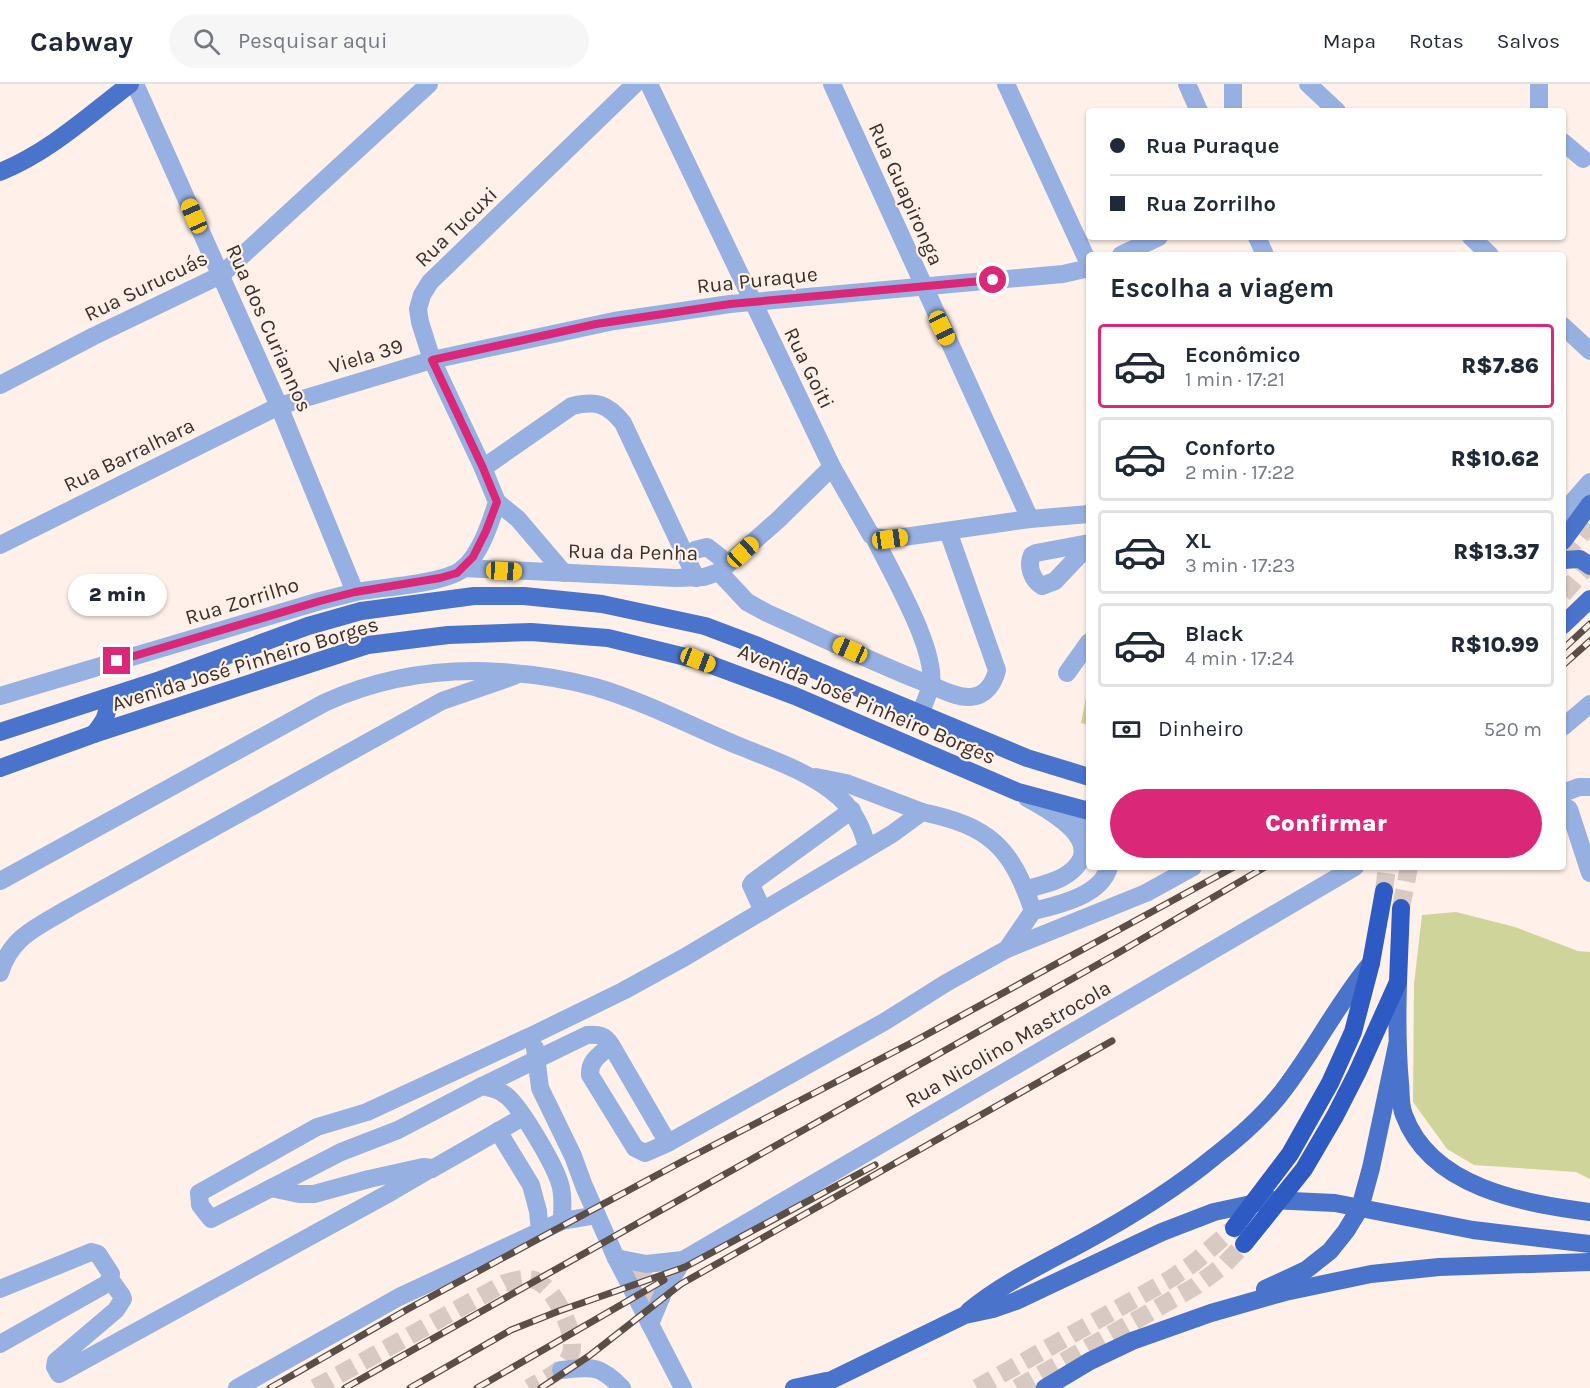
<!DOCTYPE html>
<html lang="pt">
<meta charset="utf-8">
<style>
body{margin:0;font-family:Karla,sans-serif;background:#f6f6f7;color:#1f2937;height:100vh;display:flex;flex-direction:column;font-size:22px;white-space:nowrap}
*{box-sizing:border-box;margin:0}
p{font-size:20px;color:#747a83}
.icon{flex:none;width:33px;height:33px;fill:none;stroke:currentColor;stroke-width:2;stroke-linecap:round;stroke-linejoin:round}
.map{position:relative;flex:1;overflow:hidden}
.sheet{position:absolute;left:1086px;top:168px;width:480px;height:618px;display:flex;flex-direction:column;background:#fff;border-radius:6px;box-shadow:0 2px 4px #0004}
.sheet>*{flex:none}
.banner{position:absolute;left:1086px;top:24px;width:480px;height:132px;border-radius:6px;box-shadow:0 2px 4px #0004;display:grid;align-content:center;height:132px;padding:0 24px;background:#fff}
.end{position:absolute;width:27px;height:27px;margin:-14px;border:8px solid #db2777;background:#fff;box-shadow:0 0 0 3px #fff}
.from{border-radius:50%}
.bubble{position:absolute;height:42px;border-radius:21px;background:#fff;box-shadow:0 2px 4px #0004;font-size:20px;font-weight:800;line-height:42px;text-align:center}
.car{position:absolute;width:18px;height:36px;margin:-18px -9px;border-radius:8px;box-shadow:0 0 4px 2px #0007;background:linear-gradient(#f5c518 24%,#345 0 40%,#f5c518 0 76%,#345 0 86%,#f5c518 0)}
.banner b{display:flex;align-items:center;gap:21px;height:57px;font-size:22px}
.banner b+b{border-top:2px solid #e0e1e3}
.banner i{width:15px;height:15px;background:#1f2937}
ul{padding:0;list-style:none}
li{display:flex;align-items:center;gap:18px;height:84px;margin:0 12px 9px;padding:0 12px;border:3px solid #e0e1e3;border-radius:6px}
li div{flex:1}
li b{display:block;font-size:22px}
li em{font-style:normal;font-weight:800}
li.current{border-color:#db2777}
li>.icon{width:54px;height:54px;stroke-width:1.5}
h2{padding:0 24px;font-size:27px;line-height:72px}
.pay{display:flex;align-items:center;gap:15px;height:66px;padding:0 24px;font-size:22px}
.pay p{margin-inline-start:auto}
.action{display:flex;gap:12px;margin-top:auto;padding:12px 24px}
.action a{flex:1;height:69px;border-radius:36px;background:#db2777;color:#fff;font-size:24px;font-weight:800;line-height:69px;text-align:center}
header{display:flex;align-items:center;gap:36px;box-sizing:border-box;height:84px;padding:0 30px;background:#fff;border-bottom:2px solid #e0e1e3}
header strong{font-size:28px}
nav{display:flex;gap:33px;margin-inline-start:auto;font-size:21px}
.search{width:420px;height:54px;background:#f6f6f7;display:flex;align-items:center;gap:15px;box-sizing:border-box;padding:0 21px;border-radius:33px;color:#747a83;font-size:22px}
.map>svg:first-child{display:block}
</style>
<header>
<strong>Cabway</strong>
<div class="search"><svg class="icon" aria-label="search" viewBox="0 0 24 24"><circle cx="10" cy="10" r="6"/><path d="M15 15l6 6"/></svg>Pesquisar aqui</div>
<nav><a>Mapa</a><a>Rotas</a><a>Salvos</a></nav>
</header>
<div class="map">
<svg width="1590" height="1304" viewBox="0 0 1590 1304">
<rect width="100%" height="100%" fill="#fff1e9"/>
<g fill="#cfd59a">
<polygon points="1089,599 1089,641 1081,639"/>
<polygon points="1456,828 1515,843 1578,867 1590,868 1590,1095 1576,1088 1474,1081 1447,1065 1413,1018 1414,900 1422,831"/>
</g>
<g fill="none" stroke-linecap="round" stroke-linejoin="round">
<g stroke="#d8cac3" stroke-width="18" stroke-dasharray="18 9" stroke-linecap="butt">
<polyline points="646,1180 641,1192 650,1209 656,1212 663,1209"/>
<path d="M315,1304l190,-105c9,-2 22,-7 32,-2 18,8 40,53 34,72 -6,19 -27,26 -42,35"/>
</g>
<g stroke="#d8cac3" stroke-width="18" stroke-dasharray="18 9" stroke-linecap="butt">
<polyline points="1563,472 1590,440"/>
<polyline points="1563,510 1590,479"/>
<polyline points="1384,807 1387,783"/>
<polyline points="1401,824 1409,783"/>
<polyline points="977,1304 1172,1194 1195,1178 1234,1144"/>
<polyline points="1017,1304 1196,1202 1224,1181 1244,1160"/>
</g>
<g stroke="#97b0e2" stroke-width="18">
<polyline points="135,0 279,322 355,508"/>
<polyline points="649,0 832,383 871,451 874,453 890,455 1030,435 1089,430"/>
<polyline points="832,0 1030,435"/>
<polyline points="1006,0 1089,180"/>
<polyline points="1187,0 1199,27"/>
<polyline points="1233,0 1233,27"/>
<polyline points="1308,0 1337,27"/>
<polyline points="1539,27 1539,0"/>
<polyline points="1563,58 1583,75"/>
<polyline points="1257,153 1265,171"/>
<polyline points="1471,153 1490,171"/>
<polyline points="1121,171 1159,153"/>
<polyline points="1563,242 1590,267"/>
<polyline points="0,301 94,252 221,191 429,0"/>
<path d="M483,384l89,-62c24,-6 36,-2 51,17l73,155"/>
<polyline points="497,418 518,435 564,489"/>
<polyline points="1563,429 1590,398"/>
<path d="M874,453c17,35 62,111 57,146 -2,11 -7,21 -11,31"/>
<path d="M1089,459l-53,10 -4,2c-5,11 0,25 10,31l13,-5 34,-36"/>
<polyline points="0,461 279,322 432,276 614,237 730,220 1063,190 1089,184"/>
<polyline points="686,472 695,466 707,463 720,473 726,482"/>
<polyline points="463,484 676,494 704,493 719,488 778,436 832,383"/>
<path d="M719,488l28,30 20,11c52,23 103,48 156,69 14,5 32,16 47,15 16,-1 24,-14 27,-27l-49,-139"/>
<polyline points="1067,589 1089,558"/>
<path d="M0,612l320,-95c12,-3 24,-6 36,-9 26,-5 90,-8 108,-24 17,-16 26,-44 33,-66l-14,-34 -51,-108 -12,-38 -2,-13 4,-14 8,-13 205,-198"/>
<polyline points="1563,643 1590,620"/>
<polyline points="816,693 846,699 922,728"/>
<polyline points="1563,709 1579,703 1590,703"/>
<polyline points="1563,722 1569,725 1590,789"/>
<polyline points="1060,732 1081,737 1089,742"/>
<path d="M0,797l324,-178c55,-25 116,-35 177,-31 31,2 64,7 94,15 48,14 94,38 139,57 37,15 75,27 105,53 15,14 24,31 28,51"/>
<path d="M1026,806c13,-5 32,-8 43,-17 40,-30 -18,-62 -42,-75"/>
<polyline points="763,827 751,801 753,798 852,726"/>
<path d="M1033,827c25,-6 68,-15 76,-44"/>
<polyline points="1007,865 1146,809 1193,783"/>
<path d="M0,889c11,-37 38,-46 69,-65l373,-207 72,-25"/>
<path d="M611,961c-10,9 -22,15 -21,30l45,73 10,5 23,-10 216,-121 62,-39 61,-34 26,-38c-22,-65 -44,-85 -111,-99l-30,22 -207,123 -62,34 -88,43 -168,78 -50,15 -118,66 1,12 11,14 130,-67 57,-22 84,-44 105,-51c12,-1 18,0 24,10l57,98"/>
<polyline points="535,964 540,1004 573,1072 584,1102 616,1174 683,1304"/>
<path d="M482,1002c8,2 16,3 22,8 15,9 51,72 56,90 4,12 2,25 2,37"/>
<polyline points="498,1047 531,1101 538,1127 540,1148"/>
<polyline points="432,1085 523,1033"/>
<polyline points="616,1174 646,1180 683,1176 1355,783"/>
<polyline points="110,1195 122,1212 123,1215 116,1226 56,1277 55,1283 59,1290 391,1108 432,1084 423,1083 369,1095 314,1110 299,1110 271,1104"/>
<polyline points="0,1205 91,1168 98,1170 111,1190 108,1199 0,1260"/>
<polyline points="650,1240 663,1209 683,1176"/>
<path d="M561,1286c31,-3 38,-6 61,18"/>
<polyline points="237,1304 399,1213 562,1137 597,1131"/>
</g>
<g stroke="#4a73cc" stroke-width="18">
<path d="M0,88c49,-20 88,-56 130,-88"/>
<polyline points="1563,457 1590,420"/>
<polyline points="1563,476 1580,475 1590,482"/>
<polyline points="1563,541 1590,515"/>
<polyline points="0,648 160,596 308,542 361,527 474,512 524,512 602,520 705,542 758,562 1027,674 1089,693"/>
<path d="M94,650c9,-11 17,-21 11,-36"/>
<polyline points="0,684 94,650 368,561 448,551 531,548 608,554 698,576 795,612 1018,708 1089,727"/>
<path d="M1398,898c-1,34 -1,68 2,101 1,10 0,23 4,32 27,73 119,88 186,97"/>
<polyline points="1265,1205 1306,1186 1330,1167 1346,1147 1360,1124 1371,1084 1397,961"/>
<path d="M969,1227c32,-27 76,-48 113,-68 46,-25 92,-53 133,-87 22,-17 45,-37 63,-59 34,-42 58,-92 93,-134"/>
<polyline points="794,1304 826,1297"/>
<polyline points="815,1304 965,1231 993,1225 1016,1217 1162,1148 1214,1128 1270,1116 1335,1119 1473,1146 1590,1160"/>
<polyline points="1045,1304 1090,1277 1132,1257 1211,1229 1285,1208 1371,1190 1439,1183 1590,1178"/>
</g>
<g stroke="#2e5ac3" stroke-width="18">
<polyline points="1234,1144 1290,1070 1330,999 1353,948 1371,879 1384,807"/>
<polyline points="1244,1160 1304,1085 1335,1032 1357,989 1398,898 1401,824"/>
</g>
<defs>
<g id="rail">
<polyline points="1563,565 1590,540"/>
<polyline points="1563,581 1590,557"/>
<polyline points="270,1304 408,1225 683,1077 913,958 1234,783"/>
<polyline points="345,1304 1118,869 1265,783"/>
<polyline points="410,1304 511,1246 559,1227 685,1183 875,1081"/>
<polyline points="477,1304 664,1196"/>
<polyline points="541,1304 589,1272 681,1200 1112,957"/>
</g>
</defs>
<use href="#rail" stroke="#5b4e47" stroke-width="7"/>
<use href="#rail" stroke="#fff1e9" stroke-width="4.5" stroke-dasharray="14" stroke-linecap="butt"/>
</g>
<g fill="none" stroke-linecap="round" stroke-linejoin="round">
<polyline stroke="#db2777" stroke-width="8" points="117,577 320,517 355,508 440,494 457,489 473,473 486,447 497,418 483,384 432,276 596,240 730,220 993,196"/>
</g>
<g text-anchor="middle" stroke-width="4.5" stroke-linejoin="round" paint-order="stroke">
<g font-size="21" fill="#3d3029" stroke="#fff1e9">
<text transform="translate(906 110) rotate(66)" y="7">Rua Guapironga</text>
<text transform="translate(456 143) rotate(-44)" y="7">Rua Tucuxi</text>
<text transform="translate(757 196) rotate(-6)" y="7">Rua Puraque</text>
<text transform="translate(146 202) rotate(-26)" y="7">Rua Surucuás</text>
<text transform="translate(269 244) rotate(66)" y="7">Rua dos Curiannos</text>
<text transform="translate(366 272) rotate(-17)" y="7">Viela 39</text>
<text transform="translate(809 284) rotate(64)" y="7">Rua Goiti</text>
<text transform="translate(129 371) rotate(-26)" y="7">Rua Barralhara</text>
<text transform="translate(633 468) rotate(1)" y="7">Rua da Penha</text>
<text transform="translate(242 517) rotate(-17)" y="7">Rua Zorrilho</text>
<text transform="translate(245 580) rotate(-17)" y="7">Avenida José Pinheiro Borges</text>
<text transform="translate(867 620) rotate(23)" y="7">Avenida José Pinheiro Borges</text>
<text transform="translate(1008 960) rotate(-30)" y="7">Rua Nicolino Mastrocola</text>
</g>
</g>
</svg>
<i class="end from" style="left:993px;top:196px"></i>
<i class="end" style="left:117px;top:577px"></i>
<div class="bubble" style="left:68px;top:490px;width:99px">2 min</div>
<i class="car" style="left:194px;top:132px;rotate:336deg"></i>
<i class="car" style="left:942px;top:244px;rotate:155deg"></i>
<i class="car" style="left:890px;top:455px;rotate:82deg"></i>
<i class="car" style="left:743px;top:468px;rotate:47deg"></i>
<i class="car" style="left:504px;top:487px;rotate:93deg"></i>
<i class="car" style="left:850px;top:566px;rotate:294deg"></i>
<i class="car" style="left:698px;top:576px;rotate:111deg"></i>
<div class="banner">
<b><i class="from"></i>Rua Puraque</b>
<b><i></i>Rua Zorrilho</b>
</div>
<section class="sheet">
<h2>Escolha a viagem</h2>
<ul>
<li class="current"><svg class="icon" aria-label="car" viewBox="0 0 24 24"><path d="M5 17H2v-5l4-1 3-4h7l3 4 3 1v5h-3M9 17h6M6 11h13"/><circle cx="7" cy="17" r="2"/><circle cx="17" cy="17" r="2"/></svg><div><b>Econômico</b><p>1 min · 17:21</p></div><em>R$7.86</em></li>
<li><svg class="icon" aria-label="car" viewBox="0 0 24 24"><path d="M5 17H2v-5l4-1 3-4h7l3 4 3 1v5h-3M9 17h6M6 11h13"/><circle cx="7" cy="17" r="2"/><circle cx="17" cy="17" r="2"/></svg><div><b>Conforto</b><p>2 min · 17:22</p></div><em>R$10.62</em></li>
<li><svg class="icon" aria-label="car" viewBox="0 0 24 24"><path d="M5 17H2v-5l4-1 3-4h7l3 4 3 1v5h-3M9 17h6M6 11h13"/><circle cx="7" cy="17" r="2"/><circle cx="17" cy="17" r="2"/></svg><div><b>XL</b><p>3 min · 17:23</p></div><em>R$13.37</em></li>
<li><svg class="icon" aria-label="car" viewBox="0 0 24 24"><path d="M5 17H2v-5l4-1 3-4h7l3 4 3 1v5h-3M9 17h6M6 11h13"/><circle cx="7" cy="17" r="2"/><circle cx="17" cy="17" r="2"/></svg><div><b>Black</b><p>4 min · 17:24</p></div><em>R$10.99</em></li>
</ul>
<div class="pay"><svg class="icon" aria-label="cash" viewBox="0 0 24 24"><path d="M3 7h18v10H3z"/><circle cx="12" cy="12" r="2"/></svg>Dinheiro<p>520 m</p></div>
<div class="action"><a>Confirmar</a></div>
</section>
</div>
